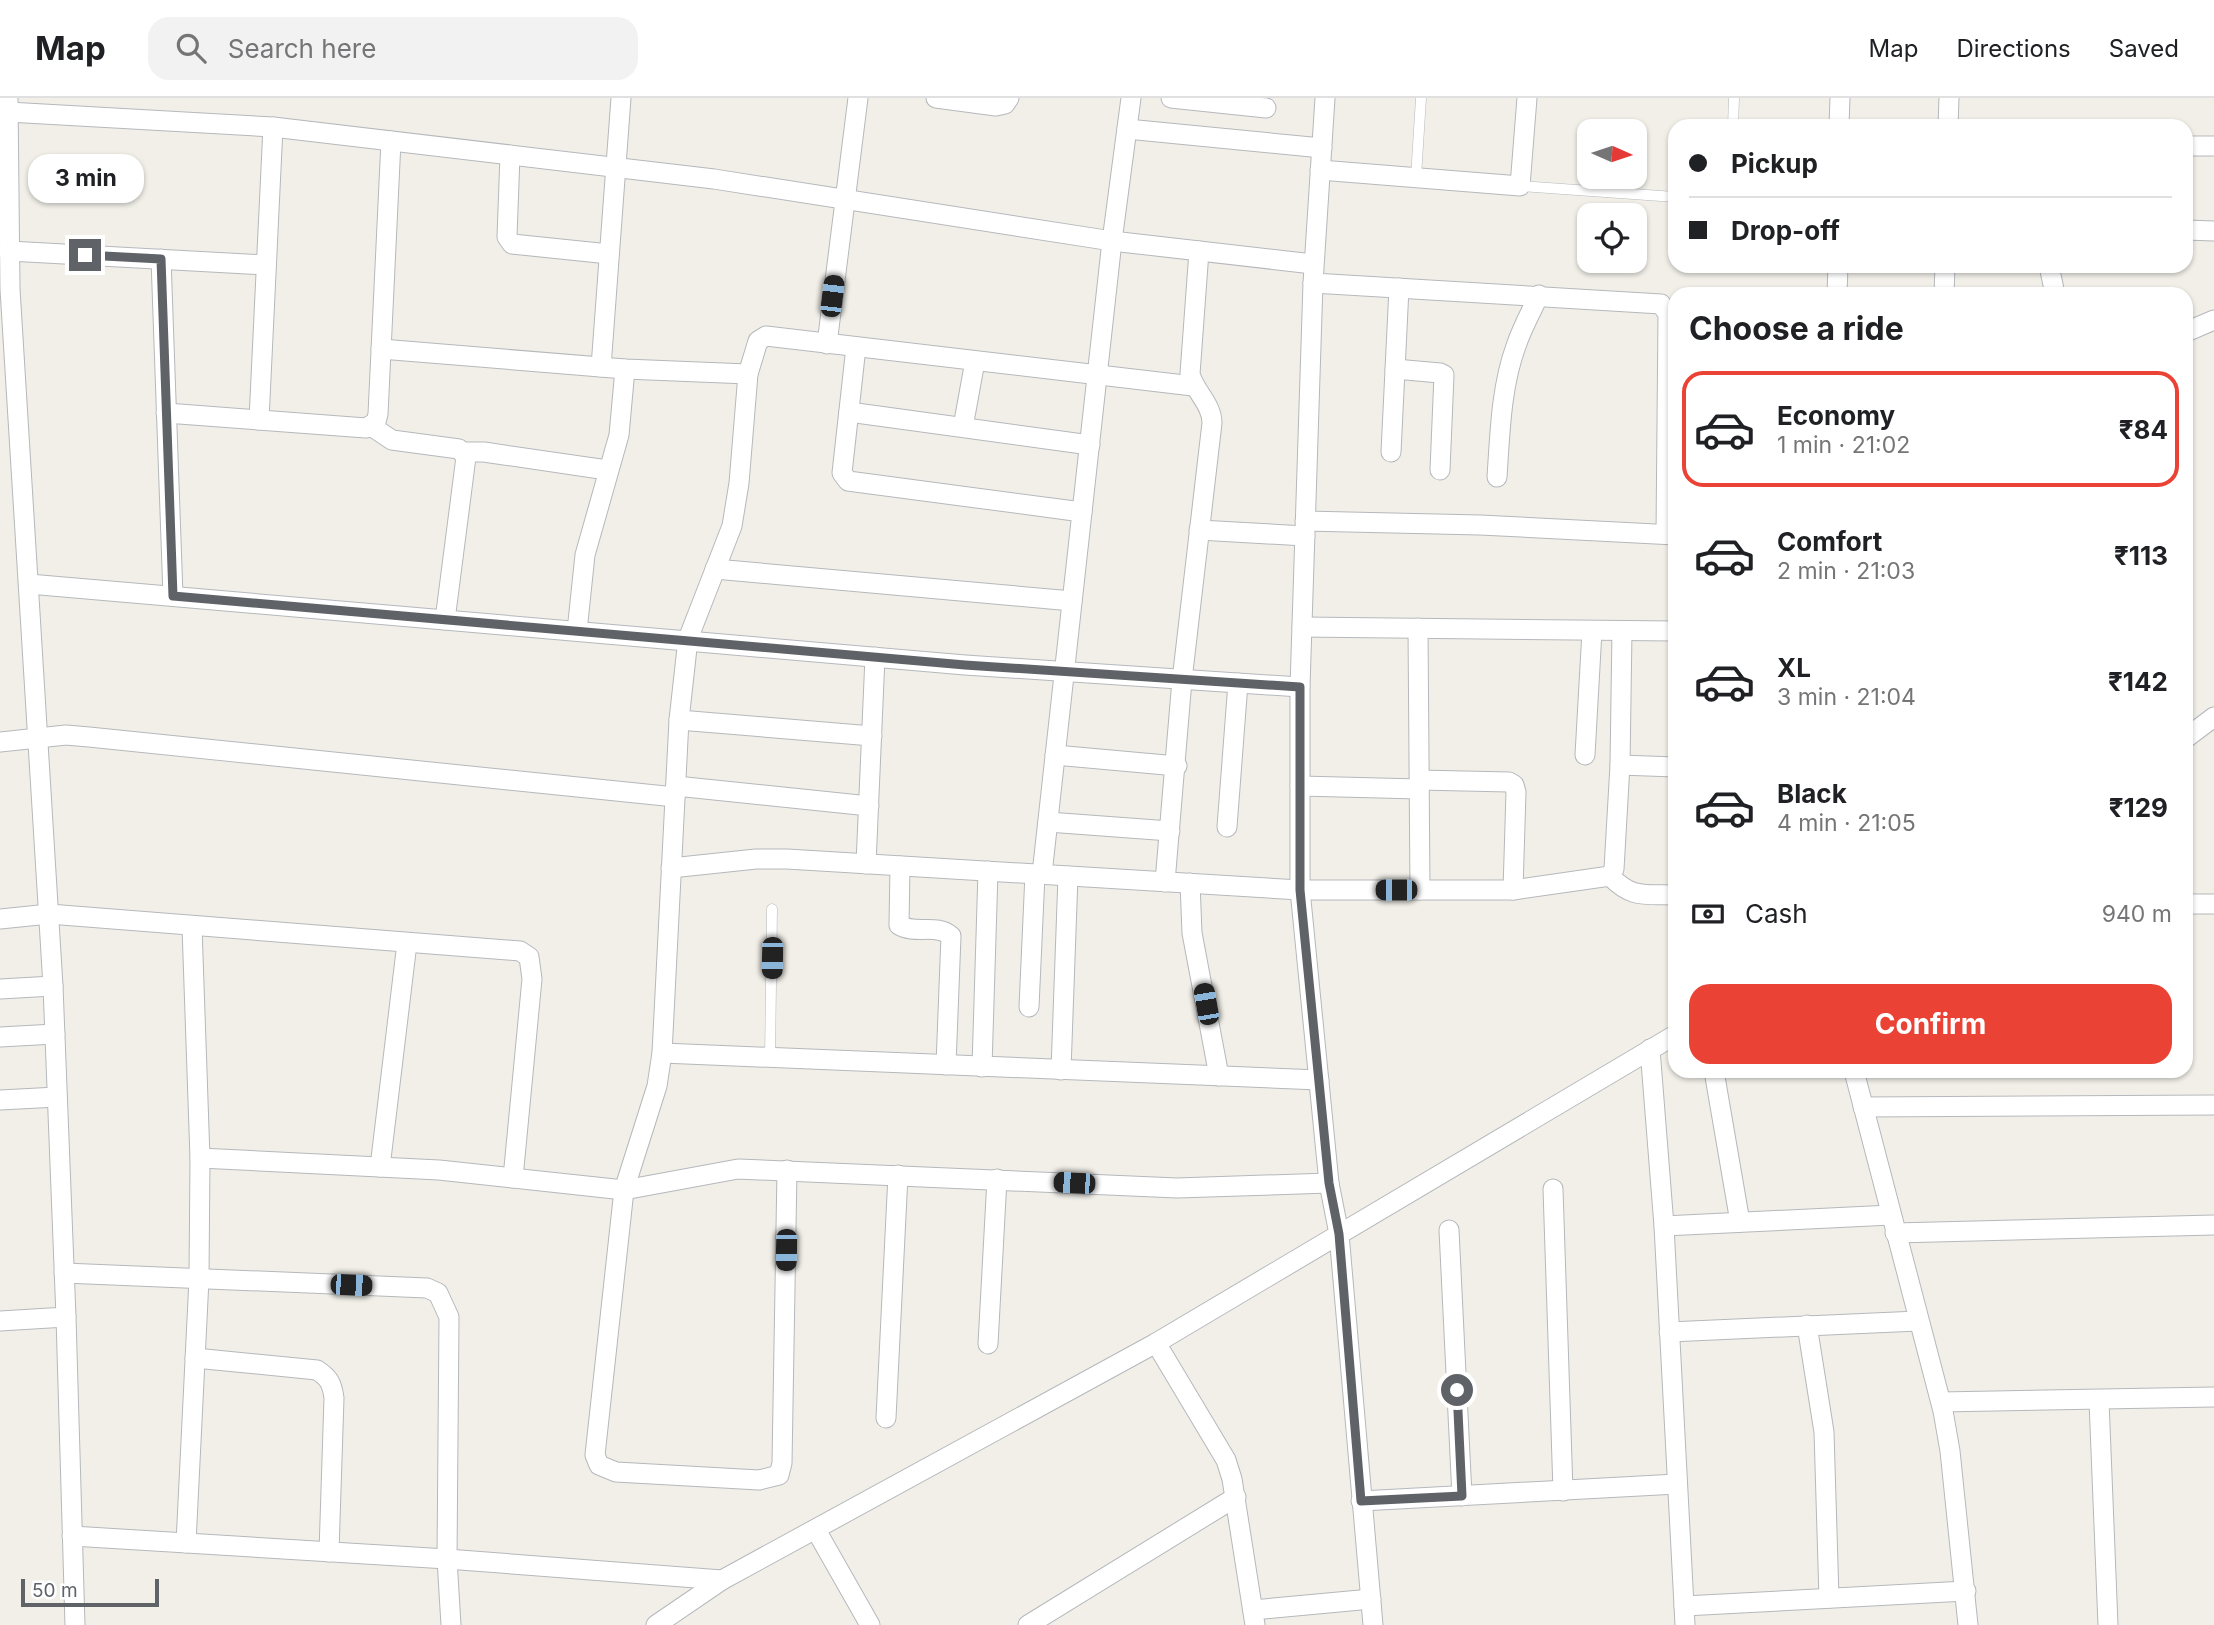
<!DOCTYPE html>
<meta charset="utf-8">
<style>
body{margin:0;font-family:Inter,sans-serif;background:#f2f2f2;color:#202124;height:100vh;display:flex;flex-direction:column;font-size:26px;white-space:nowrap}
*{box-sizing:border-box;margin:0}
p{font-size:23px;color:#757577}
.icon{flex:none;width:38px;height:38px;fill:none;stroke:currentColor;stroke-width:2;stroke-linecap:round;stroke-linejoin:round}
.map{position:relative;flex:1;overflow:hidden}
.details{position:absolute;left:1668px;top:189px;width:525px;height:791px;display:flex;flex-direction:column;background:#fff;border-radius:21px;box-shadow:0 2px 5px #0004}
.details>*{flex:none}
.guide{position:absolute;left:1668px;top:21px;width:525px;height:154px;border-radius:21px;box-shadow:0 2px 5px #0004;display:grid;align-content:center;height:154px;padding:0 21px;background:#fff}
.needle{width:46px;rotate:93deg}
.tools{position:absolute;left:1577px;top:21px;display:grid;gap:14px}
.tools a{display:grid;place-items:center;width:70px;height:70px;border-radius:14px;background:#fff;box-shadow:0 2px 5px #0004;font-size:35px}
.scale{position:absolute;left:21px;bottom:18px;width:138px;box-sizing:border-box;padding-left:7px;border:4px solid #5f6368;border-top:0;font-size:19px;line-height:24px;white-space:nowrap;color:#5f6368;-webkit-text-stroke:5px #fff;paint-order:stroke}
.end{position:absolute;width:32px;height:32px;margin:-16px;border:9px solid #5f6368;background:#fff;box-shadow:0 0 0 4px #fff}
.from{border-radius:50%}
.bubble{position:absolute;height:49px;border-radius:21px;background:#fff;box-shadow:0 2px 5px #0004;font-size:23px;font-weight:700;line-height:49px;text-align:center}
.car{position:absolute;width:21px;height:42px;margin:-21px -10px;border-radius:9px;box-shadow:0 0 5px 2px #0007;background:linear-gradient(#222 24%,#8ab4d8 0 40%,#222 0 76%,#8ab4d8 0 86%,#222 0)}
.guide b{display:flex;align-items:center;gap:24px;height:66px;font-size:26px}
.guide b+b{border-top:2px solid #e0e0e0}
.guide i{width:18px;height:18px;background:#202124}
ul{padding:0;list-style:none}
li{display:flex;align-items:center;gap:21px;height:116px;margin:0 14px 10px;padding:0 7px;border:4px solid transparent;border-radius:21px}
li div{flex:1}
li b{display:block;font-size:26px}
li em{font-style:normal;font-weight:700}
li.active{border-color:#ea4335}
li>.icon{width:63px;height:63px;stroke-width:1.5}
h2{padding:0 21px;font-size:32px;line-height:84px}
.pay{display:flex;align-items:center;gap:18px;height:77px;padding:0 21px;font-size:26px}
.pay p{margin-inline-start:auto}
.action{display:flex;gap:14px;margin-top:auto;padding:14px 21px}
.action a{flex:1;height:80px;border-radius:21px;background:#ea4335;color:#fff;font-size:28px;font-weight:700;line-height:80px;text-align:center}
header{display:flex;align-items:center;gap:42px;box-sizing:border-box;height:98px;padding:0 35px;background:#fff;border-bottom:2px solid #e0e0e0}
header strong{font-size:33px}
nav{display:flex;gap:38px;margin-inline-start:auto;font-size:24px}
.search{width:490px;height:63px;background:#f2f2f2;display:flex;align-items:center;gap:18px;box-sizing:border-box;padding:0 24px;border-radius:21px;color:#757577;font-size:26px}
.map>svg:first-child{display:block}
</style>
<header>
<strong>Map</strong>
<div class="search"><svg class="icon" aria-label="search" viewBox="0 0 24 24"><circle cx="10" cy="10" r="6"/><path d="M15 15l6 6"/></svg>Search here</div>
<nav><a>Map</a><a>Directions</a><a>Saved</a></nav>
</header>
<div class="map">
<svg width="2214" height="1527" viewBox="0 0 2214 1527">
<rect width="100%" height="100%" fill="#f1efe8"/>
<g fill="none" stroke-linecap="round" stroke-linejoin="round">
<defs>
<g id="lane">
<polyline points="1733,28 1734,0"/>
<polyline points="1416,79 1421,0"/>
<polyline points="1520,88 1675,99"/>
<polyline points="770,960 772,811"/>
</g>
<g id="street">
<polyline points="936,0 996,8 1005,6 1009,0"/>
<polyline points="1171,0 1266,10"/>
<polyline points="1325,0 1313,185 1300,589 1300,792 1329,1085 1339,1136 1373,1527"/>
<polyline points="8,14 273,29 714,81 1112,143 1313,166"/>
<polyline points="1839,28 1840,0"/>
<polyline points="1948,28 1949,0"/>
<polyline points="1127,31 1322,50"/>
<polyline points="2186,48 2214,48"/>
<polyline points="510,57 507,139 512,146 609,156"/>
<polyline points="1320,72 1520,88 1527,0"/>
<polyline points="2186,132 2214,133"/>
<polyline points="9,153 266,167"/>
<polyline points="161,161 173,498"/>
<polyline points="2049,168 2055,196"/>
<polyline points="1313,185 1661,206 1668,216 1666,436"/>
<polyline points="1837,196 1838,168"/>
<polyline points="1944,196 1945,168"/>
<polyline points="2186,234 2214,222"/>
<polyline points="827,246 858,0"/>
<polyline points="856,249 842,375 848,383 1082,414"/>
<polyline points="381,251 625,271 748,276"/>
<polyline points="601,269 621,0"/>
<polyline points="1395,271 1440,275 1444,277 1440,372"/>
<polyline points="849,314 1090,347"/>
<polyline points="166,315 366,330 376,324 378,316 391,43"/>
<polyline points="259,322 273,29"/>
<polyline points="371,328 392,342 459,351 466,359 445,522"/>
<polyline points="963,329 975,263"/>
<polyline points="464,354 484,354 607,372"/>
<polyline points="1391,354 1399,190"/>
<path d="M1497,379c3,-44 4,-90 19,-131 6,-18 15,-34 23,-51"/>
<polyline points="1305,423 1480,427 1675,437"/>
<polyline points="1199,432 1305,438"/>
<polyline points="715,471 1072,503"/>
<polyline points="29,486 965,567 1300,589"/>
<polyline points="1302,529 1675,533"/>
<polyline points="1418,530 1420,792"/>
<polyline points="577,533 585,457 619,337 625,271"/>
<polyline points="679,622 872,638"/>
<polyline points="2186,640 2214,619"/>
<polyline points="0,644 66,637 89,639 675,699"/>
<polyline points="1055,657 1177,668"/>
<polyline points="1585,657 1592,533"/>
<polyline points="1620,667 1675,669"/>
<polyline points="1419,682 1509,684 1514,687 1516,694 1513,792"/>
<polyline points="676,688 869,708"/>
<polyline points="1300,688 1419,691"/>
<polyline points="1048,724 1170,733"/>
<polyline points="1227,729 1238,585"/>
<polyline points="866,766 875,559"/>
<path d="M900,768l-1,59c16,10 38,-2 52,11l-5,129"/>
<polyline points="671,770 756,761 787,761 1300,792 1513,792 1610,778 1614,771 1620,667 1622,533"/>
<polyline points="1042,776 1112,143 1131,0"/>
<path d="M1610,778c22,23 35,18 65,19"/>
<path d="M1165,784l17,-202 30,-257c0,-19 -17,-31 -22,-49l9,-123"/>
<polyline points="1190,785 1192,835 1219,978"/>
<polyline points="2186,806 2214,806"/>
<polyline points="0,821 49,816 520,853 529,859 532,881 513,1080"/>
<polyline points="0,891 53,888"/>
<polyline points="1029,909 1035,776"/>
<polyline points="0,939 55,936"/>
<polyline points="1650,951 1664,1128 1685,1527"/>
<polyline points="662,955 1319,982"/>
<polyline points="982,969 988,773"/>
<polyline points="1061,972 1068,778"/>
<polyline points="1714,973 1740,1124"/>
<polyline points="1854,973 1943,1313 1950,1353 1968,1527"/>
<polyline points="0,1002 57,999"/>
<polyline points="1863,1009 2214,1007"/>
<polyline points="200,1060 439,1072 624,1092 738,1071 1177,1090 1329,1085"/>
<polyline points="380,1069 407,845"/>
<polyline points="787,1072 782,1365 779,1377 759,1382 616,1374 599,1367 595,1357 624,1092 657,988 662,955 679,622 688,541 732,428 739,385 748,276 758,243 766,238 1193,288"/>
<polyline points="1553,1091 1563,1393"/>
<polyline points="1664,1128 1891,1117"/>
<polyline points="1449,1132 1462,1398"/>
<polyline points="1895,1135 2214,1127"/>
<polyline points="64,1175 427,1190 438,1195 449,1219 447,1461 451,1527"/>
<polyline points="66,1219 75,1527"/>
<polyline points="0,1223 66,1219 53,888 10,191 8,0"/>
<polyline points="1807,1227 1824,1334 1829,1500"/>
<polyline points="1669,1234 1918,1223"/>
<polyline points="1156,1245 1226,1362 1232,1381 1255,1527"/>
<polyline points="988,1246 997,1081"/>
<path d="M195,1260l122,12c12,8 15,13 17,28l-5,154"/>
<polyline points="2099,1303 2108,1527"/>
<polyline points="1941,1304 2214,1299"/>
<polyline points="886,1320 898,1077"/>
<polyline points="1361,1403 1677,1386"/>
<polyline points="816,1432 870,1527"/>
<polyline points="72,1438 447,1461 722,1482"/>
<polyline points="186,1445 199,1181 200,1060 192,829"/>
<polyline points="1684,1508 1966,1493"/>
<polyline points="1253,1512 1371,1501"/>
<polyline points="656,1527 722,1482 1156,1245 1675,937"/>
<polyline points="1028,1527 1236,1399"/>
</g>
</defs>
<use href="#lane" stroke="#b5b8bc" stroke-width="11"/>
<use href="#street" stroke="#b5b8bc" stroke-width="21"/>
<use href="#lane" stroke="#fff" stroke-width="10"/>
<use href="#street" stroke="#fff" stroke-width="19"/>
</g>
<g fill="none" stroke-linecap="round" stroke-linejoin="round">
<polyline stroke="#5f6368" stroke-width="9" points="85,157 161,161 173,498 965,567 1300,589 1300,792 1329,1085 1339,1136 1361,1403 1462,1398 1457,1292"/>
</g>
</svg>
<div class="tools">
<a><svg class="needle" viewBox="-14 -14 28 28"><path d="M0-13l5 13h-10z" fill="#e53935"/><path d="M0 13l5-13h-10z" fill="#757577"/></svg></a>
<a><svg class="icon" aria-label="locate" viewBox="0 0 24 24"><circle cx="12" cy="12" r="6"/><path d="M12 2v4M12 18v4M2 12h4M18 12h4"/></svg></a>
</div>
<div class="scale">50 m</div>
<i class="end from" style="left:1457px;top:1292px"></i>
<i class="end" style="left:85px;top:157px"></i>
<div class="bubble" style="left:28px;top:56px;width:116px">3 min</div>
<i class="car" style="left:832px;top:198px;rotate:7deg"></i>
<i class="car" style="left:1396px;top:792px;rotate:270deg"></i>
<i class="car" style="left:772px;top:860px;rotate:181deg"></i>
<i class="car" style="left:1206px;top:906px;rotate:350deg"></i>
<i class="car" style="left:1074px;top:1085px;rotate:273deg"></i>
<i class="car" style="left:786px;top:1152px;rotate:181deg"></i>
<i class="car" style="left:351px;top:1187px;rotate:92deg"></i>
<div class="guide">
<b><i class="from"></i>Pickup</b>
<b><i></i>Drop-off</b>
</div>
<section class="details">
<h2>Choose a ride</h2>
<ul>
<li class="active"><svg class="icon" aria-label="car" viewBox="0 0 24 24"><path d="M5 17H2v-5l4-1 3-4h7l3 4 3 1v5h-3M9 17h6M6 11h13"/><circle cx="7" cy="17" r="2"/><circle cx="17" cy="17" r="2"/></svg><div><b>Economy</b><p>1 min · 21:02</p></div><em>₹84</em></li>
<li><svg class="icon" aria-label="car" viewBox="0 0 24 24"><path d="M5 17H2v-5l4-1 3-4h7l3 4 3 1v5h-3M9 17h6M6 11h13"/><circle cx="7" cy="17" r="2"/><circle cx="17" cy="17" r="2"/></svg><div><b>Comfort</b><p>2 min · 21:03</p></div><em>₹113</em></li>
<li><svg class="icon" aria-label="car" viewBox="0 0 24 24"><path d="M5 17H2v-5l4-1 3-4h7l3 4 3 1v5h-3M9 17h6M6 11h13"/><circle cx="7" cy="17" r="2"/><circle cx="17" cy="17" r="2"/></svg><div><b>XL</b><p>3 min · 21:04</p></div><em>₹142</em></li>
<li><svg class="icon" aria-label="car" viewBox="0 0 24 24"><path d="M5 17H2v-5l4-1 3-4h7l3 4 3 1v5h-3M9 17h6M6 11h13"/><circle cx="7" cy="17" r="2"/><circle cx="17" cy="17" r="2"/></svg><div><b>Black</b><p>4 min · 21:05</p></div><em>₹129</em></li>
</ul>
<div class="pay"><svg class="icon" aria-label="cash" viewBox="0 0 24 24"><path d="M3 7h18v10H3z"/><circle cx="12" cy="12" r="2"/></svg>Cash<p>940 m</p></div>
<div class="action"><a>Confirm</a></div>
</section>
</div>
